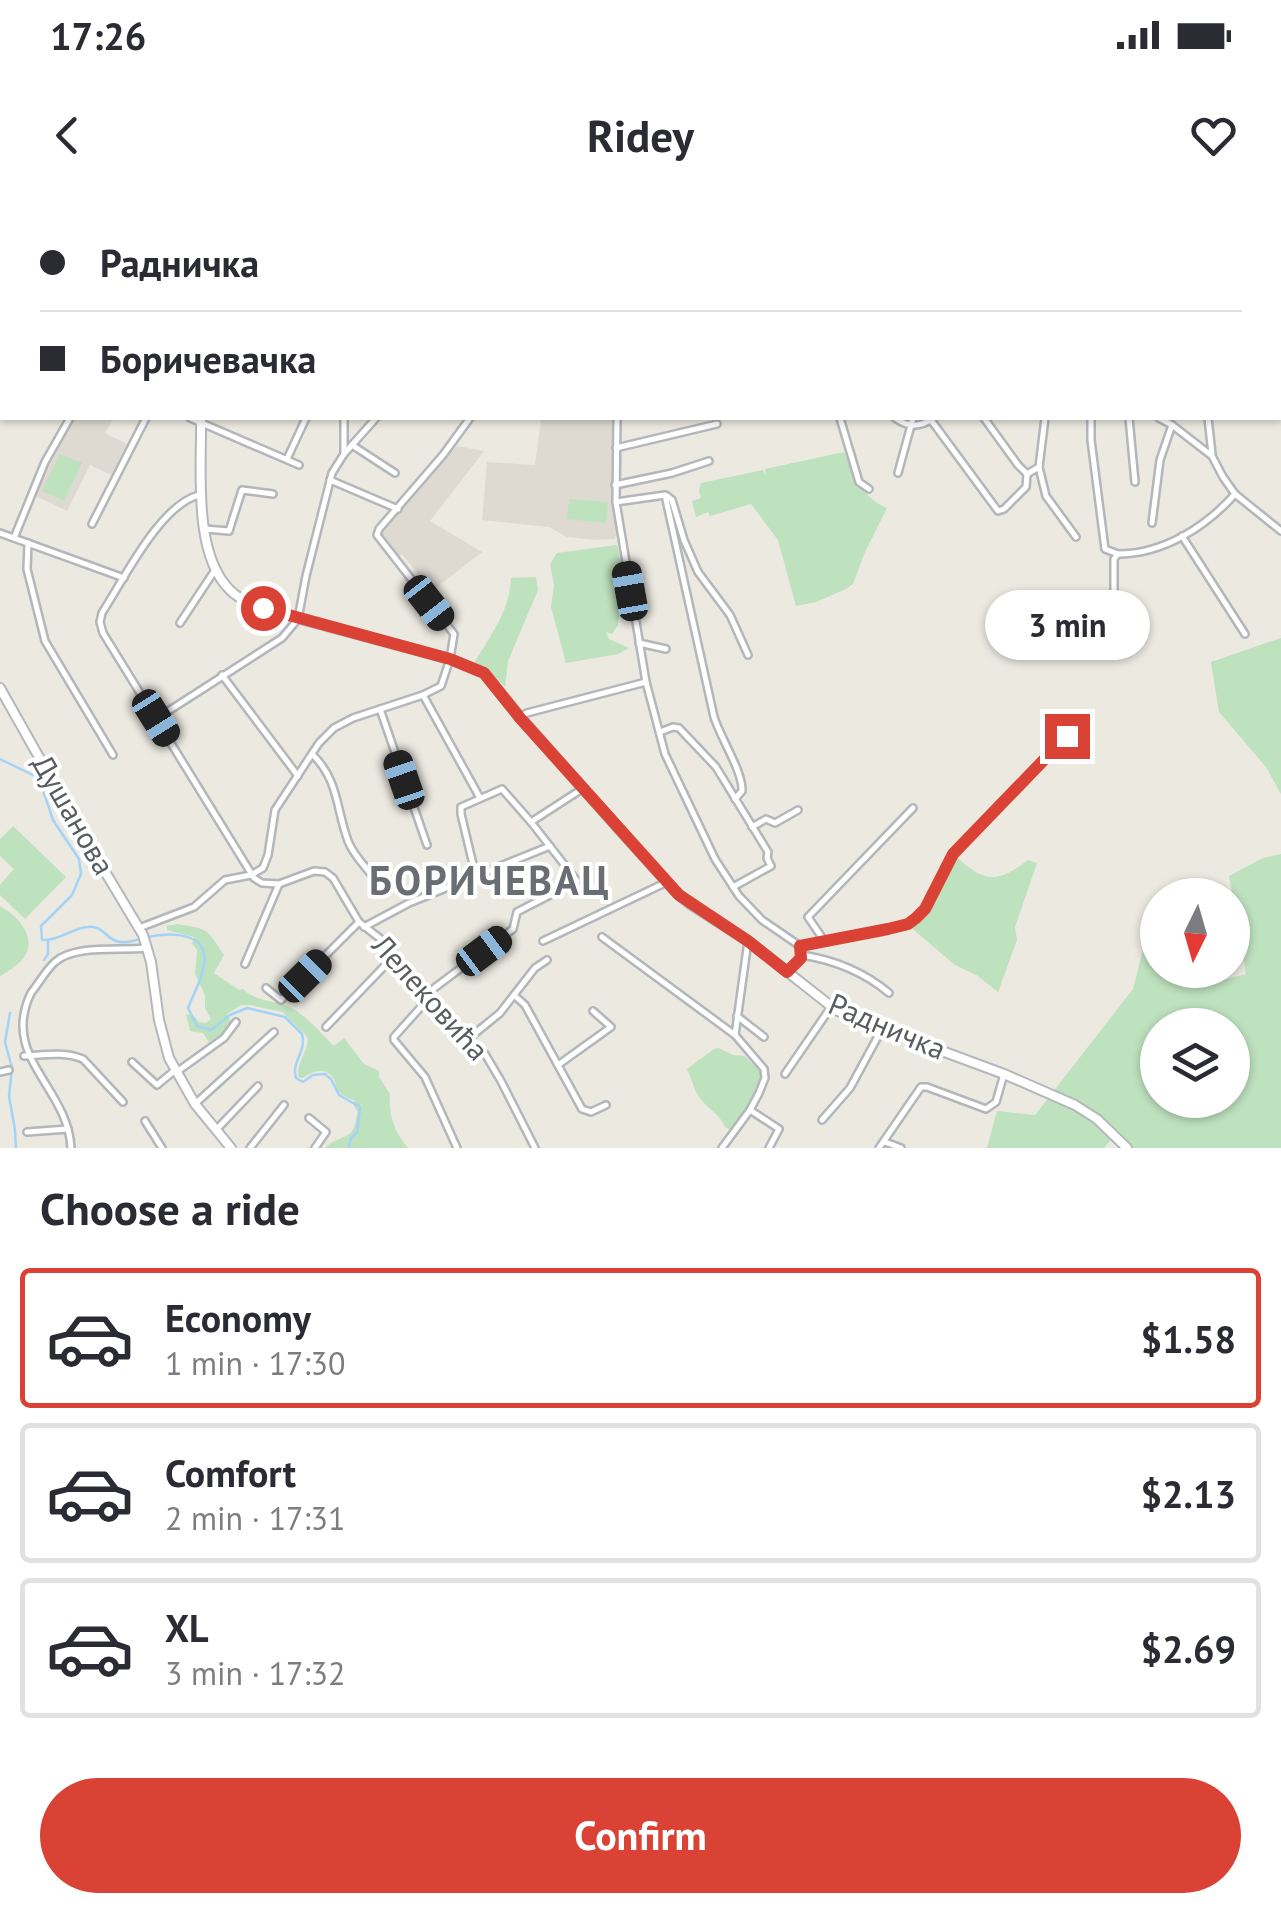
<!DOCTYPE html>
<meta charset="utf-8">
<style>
body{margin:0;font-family:"PT Sans",sans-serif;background:#f2f2f3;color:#2b2b33;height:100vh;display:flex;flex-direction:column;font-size:38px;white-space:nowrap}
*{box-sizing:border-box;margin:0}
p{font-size:32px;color:#7c7c81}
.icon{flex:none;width:55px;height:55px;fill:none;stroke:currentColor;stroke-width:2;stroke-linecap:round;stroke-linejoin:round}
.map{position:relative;height:948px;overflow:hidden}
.sheet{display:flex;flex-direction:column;background:#fff;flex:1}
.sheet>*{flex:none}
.guide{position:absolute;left:0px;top:0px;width:1282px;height:220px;box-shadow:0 2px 8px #0004;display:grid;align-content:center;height:220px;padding:0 40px;background:#fff}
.needle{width:65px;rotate:185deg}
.buttons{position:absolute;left:1140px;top:678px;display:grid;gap:20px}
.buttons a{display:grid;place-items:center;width:110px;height:110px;border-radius:50%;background:#fff;box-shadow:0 2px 8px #0004;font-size:50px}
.end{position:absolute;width:45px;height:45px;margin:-22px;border:12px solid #db4236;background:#fff;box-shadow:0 0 0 5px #fff}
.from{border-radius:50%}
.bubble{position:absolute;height:70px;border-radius:35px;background:#fff;box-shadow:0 2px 8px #0004;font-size:32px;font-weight:600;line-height:70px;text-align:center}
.car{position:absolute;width:30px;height:60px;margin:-30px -15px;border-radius:12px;box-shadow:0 0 8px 2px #0007;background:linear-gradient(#222 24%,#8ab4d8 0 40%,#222 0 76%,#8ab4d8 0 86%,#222 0)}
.guide b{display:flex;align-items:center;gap:35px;height:95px;font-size:38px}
.guide b+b{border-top:2px solid #e1e1e2}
.guide i{width:25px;height:25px;background:#2b2b33}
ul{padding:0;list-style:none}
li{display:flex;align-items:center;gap:30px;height:140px;margin:0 20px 15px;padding:0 20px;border:5px solid #e1e1e2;border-radius:10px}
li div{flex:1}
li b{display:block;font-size:38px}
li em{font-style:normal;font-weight:600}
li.on{border-color:#db4236}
li>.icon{width:90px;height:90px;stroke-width:1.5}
h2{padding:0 40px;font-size:45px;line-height:120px}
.primary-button{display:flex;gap:20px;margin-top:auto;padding:20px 40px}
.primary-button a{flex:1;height:115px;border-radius:60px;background:#db4236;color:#fff;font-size:40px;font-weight:600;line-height:115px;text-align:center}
.status{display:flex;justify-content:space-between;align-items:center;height:70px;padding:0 50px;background:#fff;direction:ltr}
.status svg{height:28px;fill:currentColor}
header{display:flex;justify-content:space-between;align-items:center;height:130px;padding:0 40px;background:#fff;font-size:45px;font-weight:600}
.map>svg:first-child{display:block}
</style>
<div class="status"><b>17:26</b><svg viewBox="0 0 49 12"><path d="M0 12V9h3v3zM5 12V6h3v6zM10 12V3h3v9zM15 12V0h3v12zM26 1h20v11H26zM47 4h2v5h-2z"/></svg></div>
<header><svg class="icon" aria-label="back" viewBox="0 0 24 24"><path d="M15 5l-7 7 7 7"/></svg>Ridey<svg class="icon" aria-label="heart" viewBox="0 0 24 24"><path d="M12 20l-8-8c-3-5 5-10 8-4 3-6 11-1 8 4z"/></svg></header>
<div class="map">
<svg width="1281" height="948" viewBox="0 0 1281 948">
<rect width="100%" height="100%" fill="#ebe9e0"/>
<g fill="#dedad2">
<polygon points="74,218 110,218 113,219 105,233 127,244 111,275 90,265 67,311 34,295"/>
<polygon points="541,218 612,218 611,289 617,334 614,339 596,340 567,337 549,327 482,320 487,262 535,265"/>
<polygon points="457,246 484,251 430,321 482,352 432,391 402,354 399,356 380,335"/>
</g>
<g fill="#bee1be" fill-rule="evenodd">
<path d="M844,252c10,23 18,46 43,56l-22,44 -12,32 -7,5 -30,13 -20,4 -18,-66 -27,-36 -41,12 -2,-4 -12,5 -4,-16 9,-3 -2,-7 2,-8 62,-13 3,6 -1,-7z"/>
<polygon points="60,254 82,263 64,301 42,291"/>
<polygon points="569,299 608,302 606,323 567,319"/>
<polygon points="617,345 628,401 620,408 618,425 612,434 606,432 609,439 629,448 618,454 566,463 551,407 554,385 550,364 557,353"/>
<path d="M536,377l2,13 -30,71 -3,26 -19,-19 -12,-5c16,-27 36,-52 37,-85z"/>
<polygon points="1281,438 1281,594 1266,567 1219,512 1211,462"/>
<polygon points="13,626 66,677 25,719 0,695 0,685 14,669 0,656 0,639"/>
<path d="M953,654c30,27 41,32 75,6l9,3 -22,64 2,13 -19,52 -20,-16 -23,-11 -47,-40 13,-11z"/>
<path d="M1281,654v294h-150l-15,-15 -12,15h-117l10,-37 38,4 98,-126 12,-47 12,-9 1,37h48l6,13 34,-9 -17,-98 34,-18zM1158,825h74v75h-74z"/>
<path d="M0,706c19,10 40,35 21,55 -6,6 -14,11 -21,15z"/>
<path d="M177,724c32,5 29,4 47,31l-10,18 25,17 4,-1c13,13 31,11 46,18 19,9 31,26 45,39l10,-8 20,26 15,7v6l11,17c-2,20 5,40 18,54h-83c10,-11 25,-9 29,-21 2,-5 2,-10 4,-15l-4,-6 1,-5c-4,-2 -12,-5 -15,-8 -10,-9 0,-5 -7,-15 -8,-12 -22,-6 -30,0h-4c-4,-13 8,-25 9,-39l-5,-7 -21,-20 -32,-7h-9l-14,9 4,7 -6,11 -16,10 -6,-9 -13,-2 -4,-17 8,2 5,6 7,1 5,-4 -6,-11v-13l-10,-21 2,-24 -5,-6 2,-7 -27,-7v-4z"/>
<path d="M719,848l14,7 12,1 17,18 -17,38 -14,18 -6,-3c-5,-14 -20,-19 -28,-33 -4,-8 -6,-17 -10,-25l27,-20z"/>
</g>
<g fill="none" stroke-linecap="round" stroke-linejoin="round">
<g stroke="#a3d4f8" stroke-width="2.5">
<path d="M0,559l39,19 14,42 26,39 2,15 -9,21 -31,31 1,14c17,1 30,-12 46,-13 14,-2 17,10 28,14 8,3 17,0 24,-2"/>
<path d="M148,737c16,-4 52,-6 56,17 3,17 -10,38 -16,54l9,18 14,4 19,-15 17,-7 38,9 17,17c5,17 -11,28 -6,44l7,4 10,-7 12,-1 6,5 8,16 21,12 -3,25 -6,6 -2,10"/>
<polyline points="44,760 48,754 48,742"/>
<polyline points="10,813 5,842 12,868 9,896 15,930 16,948"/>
</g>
<g stroke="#a3d4f8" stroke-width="11">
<polyline points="1124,0 1129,2"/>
<polyline points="1280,40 1281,40"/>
</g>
<defs>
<g id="street">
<polyline points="15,0 22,2"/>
<polyline points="249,0 263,2"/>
<polyline points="652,0 657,2"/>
<polyline points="743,0 747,2"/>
<polyline points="940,0 945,2"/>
<polyline points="111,2 111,0"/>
<polyline points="280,2 281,0"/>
<polyline points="396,2 396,0"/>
<polyline points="542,2 544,0"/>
<polyline points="561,2 577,2"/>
<polyline points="998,2 1000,0"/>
<polyline points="0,79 2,79"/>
<polyline points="0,104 2,104"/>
<polyline points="0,122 2,123"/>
<polyline points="190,218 299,265"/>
<polyline points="617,218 616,302 646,482 665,554 715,659 739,696 762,720 800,746 802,755"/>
<polyline points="840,218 859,282 869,289"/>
<path d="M895,218c14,10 25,9 39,0"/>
<polyline points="984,218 1018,265 1027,274"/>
<polyline points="1091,218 1091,240 1105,349 1118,354"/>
<polyline points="1129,218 1135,282"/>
<polyline points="1159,218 1172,225 1212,256 1223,277 1235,294 1281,331"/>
<polyline points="1208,218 1212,254"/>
<polyline points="931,220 998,311 1004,309 1026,287 1027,274"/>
<polyline points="352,245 395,273"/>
<polyline points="616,248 717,224"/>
<polyline points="344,254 344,218"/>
<polyline points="287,259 306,218"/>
<polyline points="1039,267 1046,296 1076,337"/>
<polyline points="898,273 913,218"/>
<polyline points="1027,274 1039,267 1045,218"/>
<polyline points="330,280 398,309"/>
<polyline points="615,285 672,273 709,261"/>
<path d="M199,295c-39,10 -75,84 -97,118l-2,9 3,11 151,245 8,5 17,1 35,-13 11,1 8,6 26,44 28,22 63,82 35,28 16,27 34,67"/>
<polyline points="667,296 672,300 684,340 698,372 730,415 748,455"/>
<path d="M616,302l49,-7 49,222c7,22 29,55 28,74l-7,8"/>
<polyline points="1152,323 1160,260 1172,225"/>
<polyline points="92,324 146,218"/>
<polyline points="205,329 229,331 242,290 273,294"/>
<polyline points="0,333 124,378"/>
<polyline points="1182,336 1245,434"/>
<polyline points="14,338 45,262 70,218"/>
<polyline points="28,343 27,369 45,441 113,555"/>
<path d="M1114,403v-44l4,-5c45,0 88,-27 117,-60"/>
<polyline points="180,423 215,370"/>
<polyline points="639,443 666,449"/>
<polyline points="222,475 298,576"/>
<polyline points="423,495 480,598"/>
<polyline points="380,509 427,645"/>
<polyline points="520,517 527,513 646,482"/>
<polyline points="156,519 282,438 298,419 306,376 332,273 344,254 376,218"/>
<polyline points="660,532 673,527 679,528 716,567 768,652 767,658 771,666 733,687"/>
<path d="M312,554c27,26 24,55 36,87 5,13 14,22 23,33"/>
<polyline points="752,627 766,619 775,623 798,610"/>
<polyline points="476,677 461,614 461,607 502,589 531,622"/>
<polyline points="364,727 409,703 550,646"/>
<polyline points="139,728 194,707 225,680 251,675 263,668 268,655 275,610 319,543 334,528 353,518 423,495 441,486 450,459 454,434 377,335 379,329 443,255 470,218"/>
<polyline points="602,737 735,835 764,869 765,878 759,893 750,910 722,948"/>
<polyline points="543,741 667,682"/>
<polyline points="825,742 808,717 913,608"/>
<polyline points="800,746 889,729 908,725 915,719 925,709 953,654 1067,536"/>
<path d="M802,755c32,5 62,17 87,38"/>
<polyline points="245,764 279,684"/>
<polyline points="788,771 802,755"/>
<polyline points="266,788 281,800 359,722"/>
<polyline points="425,795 513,729 517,712 577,681 531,622 582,589"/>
<polyline points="514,795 525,805 582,909 591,912 606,905"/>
<polyline points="428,799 394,837 394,840 425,877 457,948"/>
<polyline points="737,816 764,837"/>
<polyline points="326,827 395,755"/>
<polyline points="735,835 748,741"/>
<polyline points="468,839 500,813 535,768 547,760"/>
<path d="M24,856c20,-1 40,-5 59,3l40,43"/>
<polyline points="132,862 157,885 174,871"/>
<polyline points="558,865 611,827 593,811"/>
<polyline points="178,871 224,838 236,822"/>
<polyline points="0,872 9,870"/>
<polyline points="785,874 831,807"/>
<polyline points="195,904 274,832"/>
<polyline points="750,910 779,929 769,948"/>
<polyline points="309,918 326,932 315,948"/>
<polyline points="822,920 850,888 882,829"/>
<polyline points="145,921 162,948"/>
<polyline points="216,930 258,886"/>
<polyline points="27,932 68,929"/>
<polyline points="885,942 901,948"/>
<path d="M71,948c-3,-61 -71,-91 -40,-155 8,-10 15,-23 24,-31 20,-18 65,-11 91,-14"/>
<polyline points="250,948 284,905"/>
<polyline points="879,948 921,887 927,887 986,909 996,902 1004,874"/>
</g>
<g id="secondary">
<polyline points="194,0 195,2"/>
<path d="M201,218c1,48 -9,135 29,172 11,11 26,16 41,21l179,48 34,14 36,44 107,121 49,54 14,12 58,37 88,69 25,11 143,53 71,31 22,14 30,29"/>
<polyline points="0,488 80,630 143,735 151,762 159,820 169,858 195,904 231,948"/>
</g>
<g id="primary">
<polyline points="1076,0 1079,2"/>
<polyline points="1280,59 1281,59"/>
<polyline points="0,72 2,0"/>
</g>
</defs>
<use href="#street" stroke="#b3b6ba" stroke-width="10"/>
<use href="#secondary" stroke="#b4b7bc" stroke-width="12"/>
<use href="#primary" stroke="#e6bf5e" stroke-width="12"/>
<use href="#street" stroke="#fff" stroke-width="5"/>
<use href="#secondary" stroke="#fff" stroke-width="8"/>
<use href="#primary" stroke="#f9eba8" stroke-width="8"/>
</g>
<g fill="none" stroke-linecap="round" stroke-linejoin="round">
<polyline stroke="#db4236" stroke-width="12" points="263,408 450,459 484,473 520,518 679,695 748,741 787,772 801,758 800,746 888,729 908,724 916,718 925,709 953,654 1067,536"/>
</g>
<g text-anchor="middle" stroke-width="8" stroke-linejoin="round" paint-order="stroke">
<g font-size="30" fill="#595c60" stroke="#fff">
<text transform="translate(73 615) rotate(60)" y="10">Душанова</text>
<text transform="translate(430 798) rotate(48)" y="10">Лелековића</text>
<text transform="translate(887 827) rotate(23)" y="10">Радничка</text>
</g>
<g font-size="40" font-weight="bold" letter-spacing="2.5" fill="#6a6e72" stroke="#fff">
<text x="490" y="695">БОРИЧЕВАЦ</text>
</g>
</g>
</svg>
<div class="buttons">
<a><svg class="needle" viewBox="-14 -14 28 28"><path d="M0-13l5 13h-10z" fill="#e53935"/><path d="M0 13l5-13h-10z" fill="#7c7c81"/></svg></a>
<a><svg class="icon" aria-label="layers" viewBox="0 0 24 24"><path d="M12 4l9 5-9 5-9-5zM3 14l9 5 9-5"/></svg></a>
</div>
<i class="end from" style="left:263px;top:408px"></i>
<i class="end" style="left:1067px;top:536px"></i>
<div class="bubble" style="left:985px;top:390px;width:165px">3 min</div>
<i class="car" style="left:630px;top:391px;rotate:350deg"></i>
<i class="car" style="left:429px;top:403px;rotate:142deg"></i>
<i class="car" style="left:156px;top:518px;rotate:148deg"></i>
<i class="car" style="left:404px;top:580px;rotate:341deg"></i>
<i class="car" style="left:484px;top:751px;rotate:53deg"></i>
<i class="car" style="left:305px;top:776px;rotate:45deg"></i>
<div class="guide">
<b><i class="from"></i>Радничка</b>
<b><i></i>Боричевачка</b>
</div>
</div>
<section class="sheet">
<h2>Choose a ride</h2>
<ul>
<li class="on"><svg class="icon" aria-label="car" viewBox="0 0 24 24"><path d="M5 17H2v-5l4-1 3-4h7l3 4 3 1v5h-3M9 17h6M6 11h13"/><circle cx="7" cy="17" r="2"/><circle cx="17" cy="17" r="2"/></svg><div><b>Economy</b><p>1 min · 17:30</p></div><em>$1.58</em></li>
<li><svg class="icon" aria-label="car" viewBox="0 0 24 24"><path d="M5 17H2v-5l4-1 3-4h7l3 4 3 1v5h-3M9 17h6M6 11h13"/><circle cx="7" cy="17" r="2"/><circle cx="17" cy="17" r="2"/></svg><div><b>Comfort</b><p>2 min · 17:31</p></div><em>$2.13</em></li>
<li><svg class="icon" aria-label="car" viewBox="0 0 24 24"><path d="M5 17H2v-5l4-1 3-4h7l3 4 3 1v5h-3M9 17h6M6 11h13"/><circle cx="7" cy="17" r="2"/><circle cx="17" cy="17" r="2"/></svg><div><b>XL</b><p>3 min · 17:32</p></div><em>$2.69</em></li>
</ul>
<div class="primary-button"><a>Confirm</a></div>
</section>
